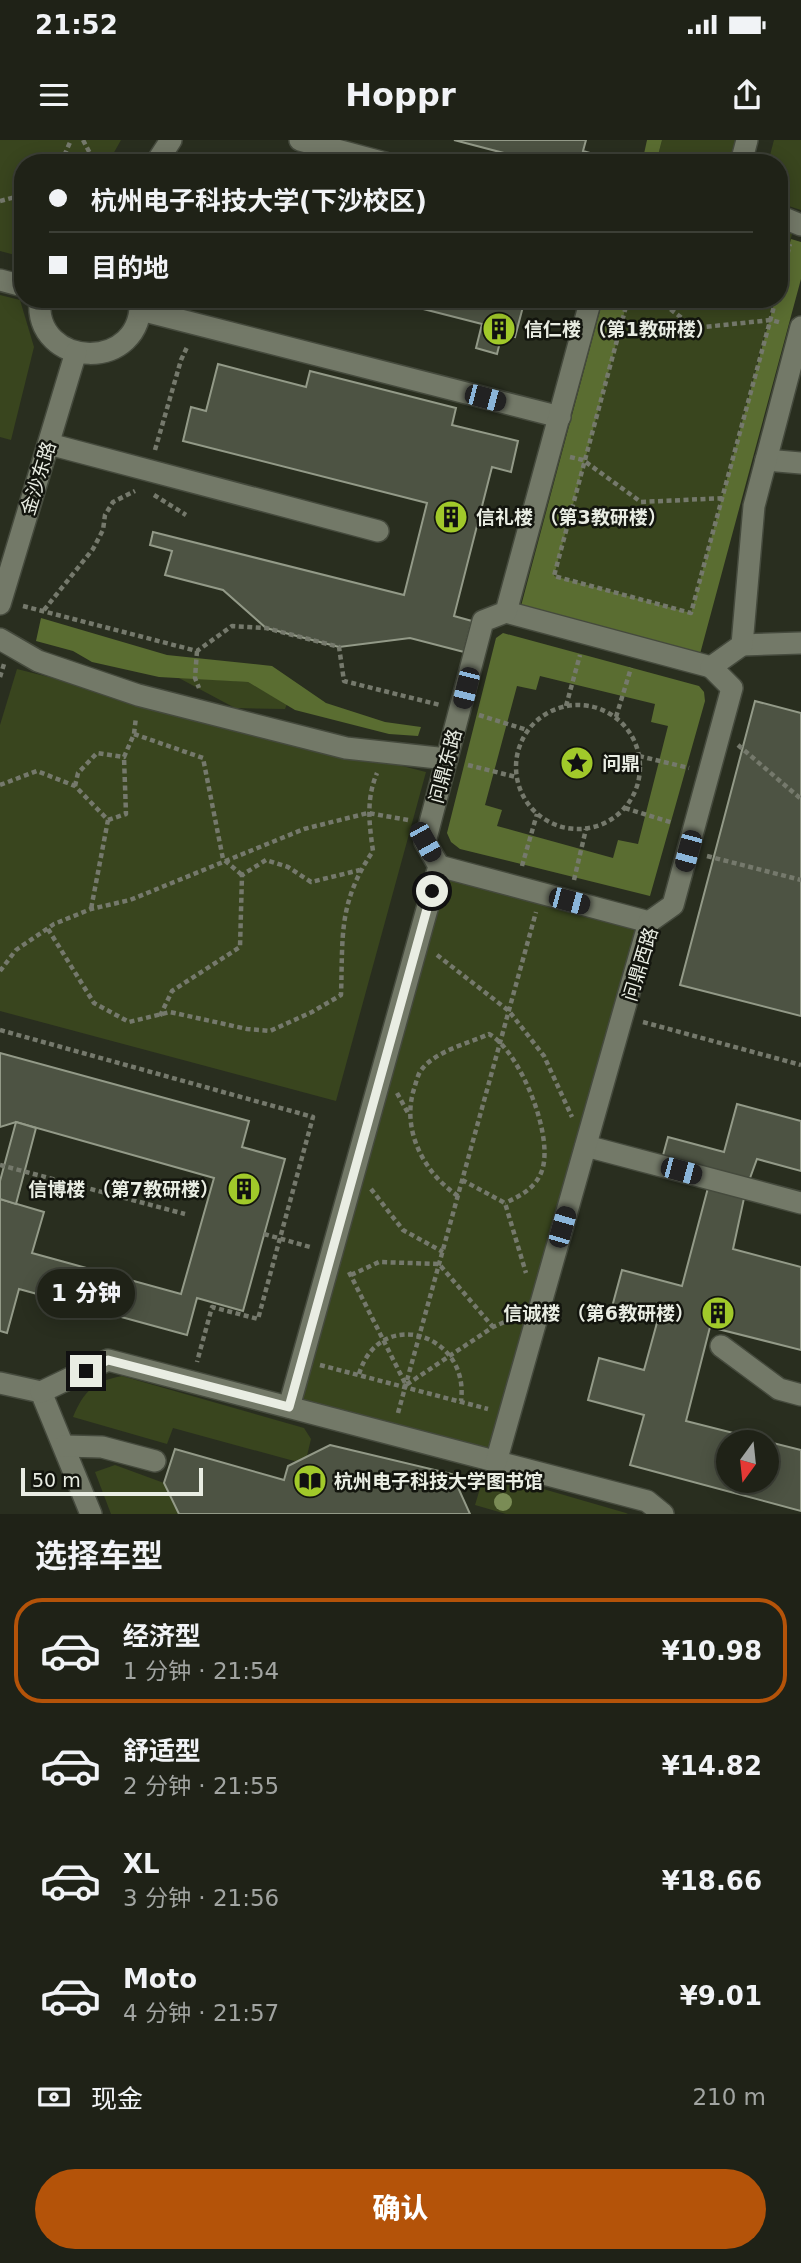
<!DOCTYPE html>
<html lang="zh">
<meta charset="utf-8">
<style>
body{margin:0;font-family:"DejaVu Sans","Noto Sans SC",sans-serif;background:#272a20;color:#f1f3f6;height:100vh;display:flex;flex-direction:column;font-size:26px;white-space:nowrap}
*{box-sizing:border-box;margin:0}
p{font-size:23px;color:#a1a4a1}
.icon{flex:none;width:38px;height:38px;fill:none;stroke:currentColor;stroke-width:2;stroke-linecap:round;stroke-linejoin:round}
.map{position:relative;height:1374px;overflow:hidden}
.side{display:flex;flex-direction:column;background:#1f2217;flex:1}
.side>*{flex:none}
.hud{position:absolute;left:14px;top:14px;width:774px;height:154px;border-radius:28px;box-shadow:0 4px 18px #0003,0 0 0 2px #3c3f36;display:grid;align-content:center;height:154px;padding:0 35px;background:#1f2217}
.needle{width:46px;rotate:195deg}
.controls{position:absolute;left:716px;top:1290px;display:grid;gap:14px}
.controls a{display:grid;place-items:center;width:63px;height:63px;border-radius:50%;background:#1f2217;box-shadow:0 4px 18px #0003,0 0 0 2px #3c3f36;font-size:35px}
.scale{position:absolute;left:21px;bottom:18px;width:182px;box-sizing:border-box;padding-left:7px;border:4px solid #e9ede3;border-top:0;font-size:19px;line-height:24px;white-space:nowrap;color:#e9ede3;-webkit-text-stroke:5px #13150e;paint-order:stroke}
.end{position:absolute;width:32px;height:32px;margin:-16px;border:9px solid #e9ede3;background:#111;box-shadow:0 0 0 4px #111}
.from{border-radius:50%}
.bubble{position:absolute;height:49px;border-radius:24px;background:#1f2217;box-shadow:0 4px 18px #0003,0 0 0 2px #3c3f36;font-size:23px;font-weight:800;line-height:49px;text-align:center}
.car{position:absolute;width:21px;height:42px;margin:-21px -10px;border-radius:9px;box-shadow:0 0 5px 2px #0007;background:linear-gradient(#222 24%,#8ab4d8 0 40%,#222 0 76%,#8ab4d8 0 86%,#222 0)}
.hud b{display:flex;align-items:center;gap:24px;height:66px;font-size:26px}
.hud b+b{border-top:2px solid #3c3f36}
.hud i{width:18px;height:18px;background:#f1f3f6}
ul{padding:0;list-style:none}
li{display:flex;align-items:center;gap:21px;height:105px;margin:0 14px 10px;padding:0 21px;border:4px solid transparent;border-radius:28px}
li div{flex:1}
li b{display:block;font-size:26px}
li em{font-style:normal;font-weight:800}
li.on{border-color:#b45309}
li>.icon{width:63px;height:63px;stroke-width:1.5}
h2{padding:0 35px;font-size:32px;line-height:84px}
.pay{display:flex;align-items:center;gap:18px;height:77px;padding:0 35px;font-size:26px}
.pay p{margin-inline-start:auto}
.button{display:flex;gap:14px;margin-top:auto;padding:14px 35px}
.button a{flex:1;height:80px;border-radius:42px;background:#b45309;color:#fff;font-size:28px;font-weight:800;line-height:80px;text-align:center}
.status{display:flex;justify-content:space-between;align-items:center;height:49px;padding:0 35px;background:#1f2217;direction:ltr}
.status svg{height:19px;fill:currentColor}
header{display:flex;justify-content:space-between;align-items:center;height:91px;padding:0 35px;background:#1f2217;font-size:32px;font-weight:800}
.map>svg:first-child{display:block}
</style>
<div class="status"><b>21:52</b><svg viewBox="0 0 49 12"><path d="M0 12V9h3v3zM5 12V6h3v6zM10 12V3h3v9zM15 12V0h3v12zM26 1h20v11H26zM47 4h2v5h-2z"/></svg></div>
<header><svg class="icon" aria-label="menu" viewBox="0 0 24 24"><path d="M4 6h16M4 12h16M4 18h16"/></svg>Hoppr<svg class="icon" aria-label="share" viewBox="0 0 24 24"><path d="M12 15V3M7 8l5-5 5 5M5 13v7h14v-7"/></svg></header>
<div class="map">
<svg width="801" height="1374" viewBox="0 0 801 1374">
<rect width="100%" height="100%" fill="#292e1f"/>
<g fill="#39451e">
<polygon points="0,0 121,0 108,23 23,23 23,111 15,115 0,111"/>
<polygon points="662,0 736,0 730,23 656,23"/>
<polygon points="774,0 801,0 801,70 779,63 779,23 768,23"/>
<polygon points="779,79 795,83 779,143"/>
<polygon points="0,155 20,160 34,207 11,300 0,297"/>
<polygon points="628,159 774,159 691,473 554,436"/>
<polygon points="17,529 426,632 336,961 0,871 0,585"/>
<polygon points="177,537 248,542 287,564 285,569 235,568"/>
<polygon points="439,726 649,782 496,1322 289,1267"/>
<path d="M122,1236l182,52 7,11 -6,25 -132,-36 -6,16 -94,-27c11,-26 21,-36 49,-41z"/>
<polygon points="115,1325 164,1343 179,1374 111,1374 95,1332"/>
<polygon points="485,1332 626,1373 628,1374 506,1374 475,1365"/>
</g>
<g fill="#5a6d31" fill-rule="evenodd">
<polygon points="647,0 662,0 656,23 642,23"/>
<polygon points="791,99 801,102 801,139 700,514 521,466 603,159 628,159 554,436 691,473 775,159 779,159 779,145"/>
<polygon points="41,478 167,515 272,526 326,563 385,582 421,587 418,596 389,594 295,570 248,542 159,537 92,522 73,511 36,501"/>
<path d="M503,493l196,53 5,6 1,9 -55,195 -190,-47 -9,-7 -4,-9 49,-195zM540,536l115,28 -4,18 17,4 -30,118 -20,-4 -5,18 -116,-32 5,-16 -17,-5 32,-119 19,4z"/>
</g>
<g fill="#4d5343" stroke="#939a88" stroke-width="2" fill-rule="evenodd">
<polygon points="454,0 586,0 583,11 597,15 595,23 556,19 555,23 518,23 519,17"/>
<polygon points="384,159 525,159 515,197 502,194 497,214 476,208 482,184"/>
<polygon points="218,224 306,247 310,231 456,268 452,285 518,301 511,332 492,327 454,476 472,481 464,512 410,498 339,507 266,488 223,450 165,435 172,411 150,405 153,392 404,455 427,363 183,301 191,267 206,271"/>
<polygon points="755,561 801,573 801,876 680,845"/>
<polygon points="0,913 249,981 242,1007 285,1019 243,1171 197,1158 187,1195 19,1149 7,1193 0,1191 0,1059 44,1072 32,1113 181,1154 214,1038 16,982 0,987"/>
<path d="M737,964l64,17v50l-44,-12 -11,30 -13,60 68,18v83l-91,-23 -24,94 115,29v61l-171,-46 14,-50 -56,-15 11,-42 45,12 14,-51 -46,-12 10,-37 60,16 27,-102 -50,-14 9,-33 56,15zM728,1302h38v38h-38z"/>
<polygon points="16,982 36,988 16,1064 0,1059 0,1041"/>
<polygon points="330,1305 452,1334 470,1374 179,1374 164,1343 175,1309 284,1340 288,1326"/>
</g>
<g fill="none" stroke-linecap="round" stroke-linejoin="round">
<defs>
<g id="minor">
<polyline points="300,0 385,23"/>
<polyline points="156,23 171,0"/>
<polyline points="741,23 747,0"/>
<polyline points="779,76 801,85"/>
<polyline points="0,140 23,146"/>
<path d="M40,159c-7,71 105,74 100,0"/>
<polyline points="141,170 560,277"/>
<polyline points="49,304 378,391"/>
<polyline points="766,320 801,323"/>
<polyline points="0,464 76,212"/>
<polyline points="506,472 711,527"/>
<polyline points="0,499 38,521 138,555 346,608 447,619"/>
<polyline points="742,505 801,503"/>
<polyline points="439,726 649,782"/>
<polyline points="586,1006 801,1063"/>
<polyline points="721,1206 779,1249 801,1255"/>
<polyline points="0,1243 41,1252 91,1374"/>
<polyline points="41,1252 108,1220 647,1361 663,1374"/>
<polyline points="289,1267 439,726 425,702 483,481 506,472 591,159"/>
<polyline points="64,1306 102,1307 155,1321"/>
<polyline points="496,1322 649,782 673,765 732,548 711,527 742,505 754,366 801,187"/>
</g>
</defs>
<use href="#minor" stroke="#454a3d" stroke-width="24"/>
<g stroke="#75796c" stroke-width="4.5" stroke-dasharray="5 3.5" stroke-linecap="butt">
<polyline points="83,0 95,23"/>
<polyline points="61,23 71,0"/>
<polyline points="0,61 23,55"/>
<polyline points="779,147 790,104"/>
<polyline points="628,159 554,436 691,473 776,159"/>
<polyline points="657,159 695,188 771,180 782,183"/>
<polyline points="155,310 181,220 188,205"/>
<polyline points="570,317 583,320 641,362 726,358"/>
<polyline points="154,355 186,375"/>
<polyline points="23,466 197,511 232,486 266,488 339,507 344,541 440,565"/>
<polyline points="44,470 93,409 103,390 105,375 113,362 135,351"/>
<polyline points="197,511 195,538 199,548"/>
<polyline points="0,537 4,524"/>
<circle cx="578" cy="627" r="62"/>
<polyline points="566,566 580,515"/>
<polyline points="479,575 527,590"/>
<polyline points="616,577 631,528"/>
<polyline points="134,594 203,618 223,719 242,735"/>
<polyline points="738,605 801,659"/>
<polyline points="639,616 689,628"/>
<polyline points="468,625 516,637"/>
<polyline points="0,645 37,631 75,646 108,680 91,769"/>
<polyline points="75,646 78,633 97,613 124,617 134,594 136,577"/>
<polyline points="625,668 673,683"/>
<polyline points="108,680 126,674 124,617"/>
<polyline points="707,716 801,740"/>
<polyline points="522,726 537,674"/>
<polyline points="574,740 586,689"/>
<path d="M48,789l46,74 35,19 41,-10 77,17 23,2 42,-19 29,-17c2,-60 -3,-92 32,-144 -4,-28 -7,-52 4,-78"/>
<polyline points="437,815 509,871 544,916 572,977"/>
<polyline points="0,831 16,810 54,784 91,769 130,760 304,689 368,673 408,680"/>
<polyline points="160,876 172,851 240,807 242,735 266,720 288,727 311,742 360,730"/>
<polyline points="643,882 801,925"/>
<polyline points="0,890 313,977 258,1179 212,1167 197,1222"/>
<polyline points="397,953 408,973"/>
<polyline points="0,1025 185,1074"/>
<polyline points="462,1040 505,1063 526,1133"/>
<polyline points="371,1049 403,1090 443,1112"/>
<path d="M458,1056c-34,-23 -57,-66 -44,-107 2,-6 4,-16 8,-20 14,-18 47,-26 67,-35 31,17 67,105 52,139 -7,16 -21,23 -36,30"/>
<polyline points="264,1094 310,1107"/>
<polyline points="349,1132 406,1245 493,1187 516,1177"/>
<polyline points="351,1135 379,1122 439,1124 493,1187"/>
<polyline points="320,1225 488,1269"/>
<path d="M359,1234c21,-69 111,-40 102,27"/>
<polyline points="398,1273 536,772"/>
</g>
<use href="#minor" stroke="#737968" stroke-width="21"/>
</g>
<circle fill="#7a8c55" cx="503" cy="1362" r="9"/>
<g fill="none" stroke-linecap="round" stroke-linejoin="round">
<polyline stroke="#e9ede3" stroke-width="9" points="86,1231 108,1220 289,1267 432,751"/>
</g>
<defs>
<symbol id="building-disc" viewBox="-11 -11 22 22"><circle r="9.5" fill="#a1c92a" stroke="#13150e"/><path d="M-4-6H4V6H1V3H-1V6H-4ZM-2.5-4.3h1.7v1.8h-1.7ZM.8-4.3h1.7v1.8H.8ZM-2.5-1h1.7V.8h-1.7ZM.8-1h1.7V.8H.8Z" fill="#111"/></symbol>
<symbol id="sight-disc" viewBox="-11 -11 22 22"><circle r="9.5" fill="#a1c92a" stroke="#13150e"/><path d="M0-6L1.8-2.2L6-1.7L2.9 1.2L3.7 5.4L0 3.3L-3.7 5.4L-2.9 1.2L-6-1.7L-1.8-2.2Z" fill="#111"/></symbol>
<symbol id="library-disc" viewBox="-11 -11 22 22"><circle r="9.5" fill="#a1c92a" stroke="#13150e"/><path d="M-6-4Q-3-5.5-.7-3.5V5Q-3 3-6 4ZM6-4Q3-5.5 .7-3.5V5Q3 3 6 4Z" fill="#111"/></symbol>
</defs>
<g fill-rule="evenodd">
<use href="#building-disc" x="480" y="170" width="38" height="38"/>
<use href="#building-disc" x="432" y="358" width="38" height="38"/>
<use href="#sight-disc" x="558" y="604" width="38" height="38"/>
<use href="#building-disc" x="225" y="1030" width="38" height="38"/>
<use href="#building-disc" x="699" y="1154" width="38" height="38"/>
<use href="#library-disc" x="291" y="1322" width="38" height="38"/>
</g>
<g text-anchor="middle" stroke-width="5" stroke-linejoin="round" paint-order="stroke">
<g font-size="19" font-weight="bold" fill="#e9ede3" stroke="#13150e" text-anchor="start">
<text x="524" y="196">信仁楼 （第1教研楼）</text>
<text x="476" y="384">信礼楼 （第3教研楼）</text>
<text x="602" y="630">问鼎</text>
<text x="219" y="1056" text-anchor="end">信博楼 （第7教研楼）</text>
<text x="694" y="1180" text-anchor="end">信诚楼 （第6教研楼）</text>
<text x="334" y="1348">杭州电子科技大学图书馆</text>
</g>
<g font-size="19" fill="#e9ede3" stroke="#13150e">
<text transform="translate(38 338) rotate(-73)" y="7">金沙东路</text>
<text transform="translate(445 626) rotate(-75)" y="7">问鼎东路</text>
<text transform="translate(640 824) rotate(-73)" y="7">问鼎西路</text>
</g>
</g>
</svg>
<div class="controls">
<a><svg class="needle" viewBox="-14 -14 28 28"><path d="M0-13l5 13h-10z" fill="#e53935"/><path d="M0 13l5-13h-10z" fill="#a1a4a1"/></svg></a>
</div>
<div class="scale">50 m</div>
<i class="end from" style="left:432px;top:751px"></i>
<i class="end" style="left:86px;top:1231px"></i>
<div class="bubble" style="left:37px;top:1129px;width:98px">1 分钟</div>
<i class="car" style="left:485px;top:258px;rotate:105deg"></i>
<i class="car" style="left:466px;top:548px;rotate:194deg"></i>
<i class="car" style="left:425px;top:702px;rotate:151deg"></i>
<i class="car" style="left:688px;top:711px;rotate:195deg"></i>
<i class="car" style="left:569px;top:761px;rotate:105deg"></i>
<i class="car" style="left:681px;top:1031px;rotate:105deg"></i>
<i class="car" style="left:562px;top:1087px;rotate:16deg"></i>
<div class="hud">
<b><i class="from"></i>杭州电子科技大学(下沙校区)</b>
<b><i></i>目的地</b>
</div>
</div>
<section class="side">
<h2>选择车型</h2>
<ul>
<li class="on"><svg class="icon" aria-label="car" viewBox="0 0 24 24"><path d="M5 17H2v-5l4-1 3-4h7l3 4 3 1v5h-3M9 17h6M6 11h13"/><circle cx="7" cy="17" r="2"/><circle cx="17" cy="17" r="2"/></svg><div><b>经济型</b><p>1 分钟 · 21:54</p></div><em>¥10.98</em></li>
<li><svg class="icon" aria-label="car" viewBox="0 0 24 24"><path d="M5 17H2v-5l4-1 3-4h7l3 4 3 1v5h-3M9 17h6M6 11h13"/><circle cx="7" cy="17" r="2"/><circle cx="17" cy="17" r="2"/></svg><div><b>舒适型</b><p>2 分钟 · 21:55</p></div><em>¥14.82</em></li>
<li><svg class="icon" aria-label="car" viewBox="0 0 24 24"><path d="M5 17H2v-5l4-1 3-4h7l3 4 3 1v5h-3M9 17h6M6 11h13"/><circle cx="7" cy="17" r="2"/><circle cx="17" cy="17" r="2"/></svg><div><b>XL</b><p>3 分钟 · 21:56</p></div><em>¥18.66</em></li>
<li><svg class="icon" aria-label="car" viewBox="0 0 24 24"><path d="M5 17H2v-5l4-1 3-4h7l3 4 3 1v5h-3M9 17h6M6 11h13"/><circle cx="7" cy="17" r="2"/><circle cx="17" cy="17" r="2"/></svg><div><b>Moto</b><p>4 分钟 · 21:57</p></div><em>¥9.01</em></li>
</ul>
<div class="pay"><svg class="icon" aria-label="cash" viewBox="0 0 24 24"><path d="M3 7h18v10H3z"/><circle cx="12" cy="12" r="2"/></svg>现金<p>210 m</p></div>
<div class="button"><a>确认</a></div>
</section>
